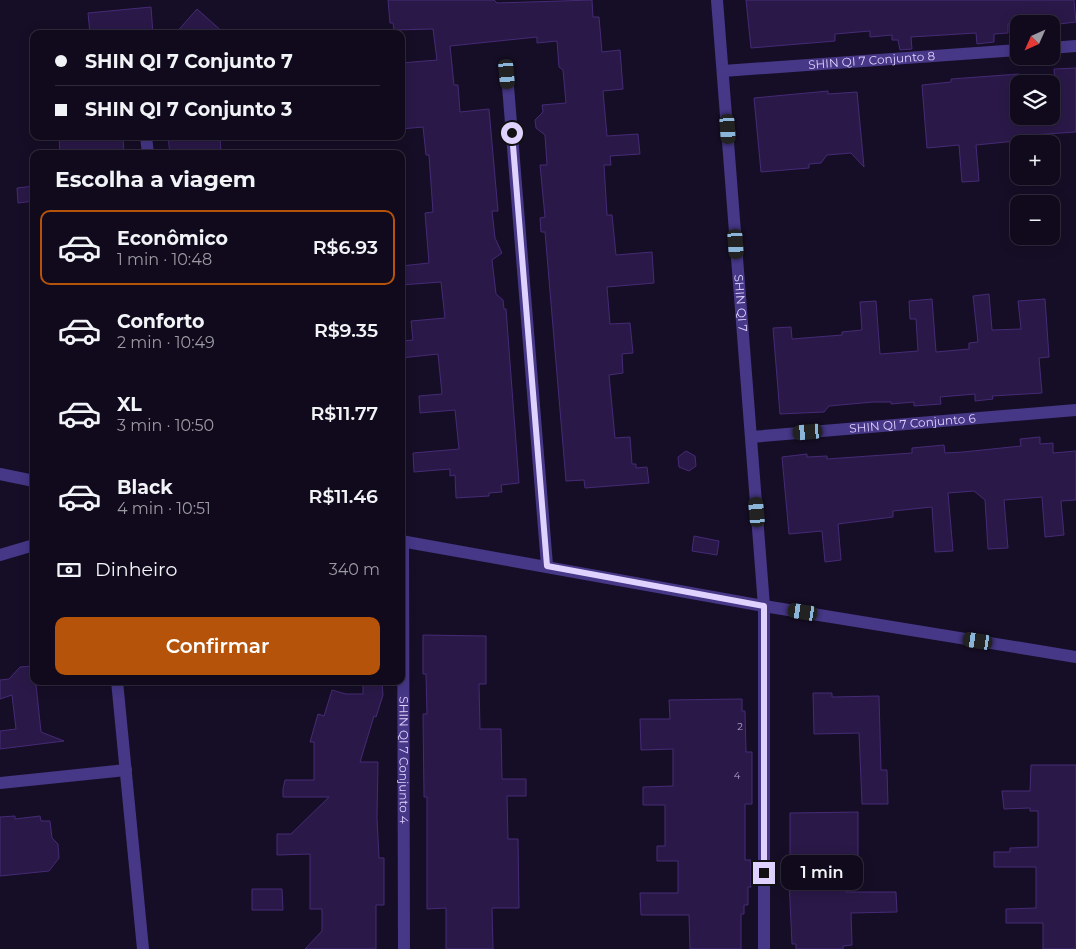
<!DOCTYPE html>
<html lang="pt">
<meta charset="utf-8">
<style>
body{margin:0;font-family:Montserrat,sans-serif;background:#191325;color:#f1f3f6;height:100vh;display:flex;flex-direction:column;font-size:19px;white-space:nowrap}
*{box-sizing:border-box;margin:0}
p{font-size:16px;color:#9c9aa3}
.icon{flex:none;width:28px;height:28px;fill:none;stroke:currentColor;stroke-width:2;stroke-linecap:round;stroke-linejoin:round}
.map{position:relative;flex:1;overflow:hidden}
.side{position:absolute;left:30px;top:150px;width:375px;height:535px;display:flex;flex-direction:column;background:#100a1c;border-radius:10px;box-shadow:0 2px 12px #0003,0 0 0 1px #302b3b}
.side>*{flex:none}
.guide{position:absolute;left:30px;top:30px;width:375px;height:110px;border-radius:10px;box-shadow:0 2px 12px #0003,0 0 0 1px #302b3b;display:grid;align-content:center;height:110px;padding:0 25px;background:#100a1c}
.needle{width:32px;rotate:225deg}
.buttons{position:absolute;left:1010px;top:15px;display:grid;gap:10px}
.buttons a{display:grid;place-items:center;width:50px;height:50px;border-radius:10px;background:#100a1c;box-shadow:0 2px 12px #0003,0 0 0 1px #302b3b;font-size:25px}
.end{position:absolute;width:22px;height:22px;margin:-11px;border:6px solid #dfd2ff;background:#111;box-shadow:0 0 0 2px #111}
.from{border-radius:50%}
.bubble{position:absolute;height:35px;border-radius:10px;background:#100a1c;box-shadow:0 2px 12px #0003,0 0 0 1px #302b3b;font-size:16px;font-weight:600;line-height:35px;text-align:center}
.car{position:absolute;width:15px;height:30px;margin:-15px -8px;border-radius:6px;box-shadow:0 0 4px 1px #0007;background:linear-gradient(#222 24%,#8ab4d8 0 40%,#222 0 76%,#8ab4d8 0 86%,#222 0)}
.guide b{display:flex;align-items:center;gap:18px;height:48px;font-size:19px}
.guide b+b{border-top:1px solid #302b3b}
.guide i{width:12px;height:12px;background:#f1f3f6}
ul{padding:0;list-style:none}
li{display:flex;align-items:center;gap:15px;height:75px;margin:0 10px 8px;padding:0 15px;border:2px solid transparent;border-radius:10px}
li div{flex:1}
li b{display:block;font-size:19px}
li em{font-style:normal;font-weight:600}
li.active{border-color:#b45309}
li>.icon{width:45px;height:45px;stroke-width:1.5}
h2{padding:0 25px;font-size:22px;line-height:60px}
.pay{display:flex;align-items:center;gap:12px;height:55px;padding:0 25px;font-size:19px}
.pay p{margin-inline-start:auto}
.button{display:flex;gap:10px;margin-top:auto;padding:10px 25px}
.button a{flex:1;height:58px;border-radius:10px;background:#b45309;color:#fff;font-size:20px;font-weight:600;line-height:58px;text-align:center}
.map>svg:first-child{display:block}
</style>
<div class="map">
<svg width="1076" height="949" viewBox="0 0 1076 949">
<rect width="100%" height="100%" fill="#160e26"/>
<g fill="#2a1948" stroke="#452a75">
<polygon points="388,0 494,0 497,3 592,0 593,17 599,17 602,52 620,50 623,89 603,91 607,136 638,134 640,154 610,156 611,165 604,165 607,215 612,215 616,255 652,252 654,283 607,287 610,324 630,323 633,353 622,354 623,373 609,375 615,438 630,437 632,464 636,464 636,468 647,467 649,483 585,488 584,480 566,481 545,232 541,232 540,218 545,217 540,165 547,165 545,135 536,128 535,120 543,112 542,105 566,103 563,70 559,67 557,41 537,43 537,37 450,46 454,85 458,85 460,112 489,109 498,211 492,211 495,238 502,253 492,260 496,294 503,300 504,309 506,309 519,483 501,485 502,492 489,493 489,496 456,498 455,475 450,476 450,469 414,472 413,453 459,449 455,410 420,413 419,396 442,394 438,354 401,358 401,341 413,340 411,321 445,318 441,282 401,285 401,266 429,263 425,213 433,212 429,155 426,155 423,127 401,129 401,63 437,60 433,29 394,30 393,23 390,23"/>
<polygon points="746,0 1074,0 1076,22 1051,25 1037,22 1008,24 1008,33 994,34 994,42 977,44 976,33 911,37 912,49 900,50 898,40 892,40 892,35 870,37 870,31 835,34 835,41 751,48"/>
<polygon points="151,7 153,34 90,34 88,13"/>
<polygon points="197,9 225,34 175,34"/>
<polygon points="1076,68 1076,132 1032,135 1032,144 1016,144 1016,141 976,145 979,181 962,182 959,145 927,148 922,85 951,82 951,79 1019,74 1019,116 1051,116 1051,83 1055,82 1054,69"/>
<polygon points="828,91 828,94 857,92 864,167 851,153 827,155 821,163 809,164 809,168 761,172 754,98"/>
<polygon points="59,136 123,136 124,154 60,154"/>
<polygon points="220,136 221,154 170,154 168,137"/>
<polygon points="34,186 34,201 18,203 17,188"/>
<polygon points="989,294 992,330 1021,329 1018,301 1045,299 1049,357 1039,358 1042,393 992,396 993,399 975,401 975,394 940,397 941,404 914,406 914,402 891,404 891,402 873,402 829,406 824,412 780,414 773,328 791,327 792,339 842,335 842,332 862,330 860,302 876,301 880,354 918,351 916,319 910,319 909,301 932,299 936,352 969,349 969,343 978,342 973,296"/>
<polygon points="1040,437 1040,444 1053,443 1053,453 1076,451 1076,500 1061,501 1064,535 1045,537 1042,497 1004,500 1008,548 988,549 985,500 974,491 948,493 953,551 935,552 932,507 893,511 893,517 838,524 841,560 825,562 822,531 789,534 782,457 807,454 807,457 827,456 827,459 912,453 912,448 944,445 945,453 963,452 1021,446 1020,439"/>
<polygon points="686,451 695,456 696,466 689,471 679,467 678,457"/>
<polygon points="694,536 719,541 717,555 692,551"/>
<polygon points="423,635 486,636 486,684 479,684 480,729 501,729 502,779 526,779 526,796 507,796 508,839 518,839 519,908 492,908 493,949 446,949 446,908 427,909 427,797 424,797 423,714 427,714 426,674 423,674"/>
<polygon points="34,666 41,732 64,741 0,749 0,731 16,729 12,695 0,699 0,680 9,679 20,667"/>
<polygon points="363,681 382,681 383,695 376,717 374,716 360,762 378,762 377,818 379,858 384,858 384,905 376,905 376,949 305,949 322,931 322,909 310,909 310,854 277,855 277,834 291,834 329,797 283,797 283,789 285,780 314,780 314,742 310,742 318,714 324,716 332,690 346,694 363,694"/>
<polygon points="813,693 832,693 832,697 879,696 881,770 887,770 888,804 862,804 859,733 814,734"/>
<polygon points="742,699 742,711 745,711 746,752 752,752 752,804 745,804 745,860 751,860 751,887 748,887 748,905 744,905 744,914 741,914 741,949 690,949 689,915 641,915 640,893 678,893 678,861 657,861 657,846 665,846 665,805 643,805 643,787 673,786 673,749 641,750 640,719 670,719 669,700"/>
<polygon points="1031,765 1076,765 1076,949 1043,949 1043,923 1006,923 1006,909 1036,908 1036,867 994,867 994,852 1010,852 1010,848 1038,847 1038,811 1030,811 1030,808 1004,809 1002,791 1030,791"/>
<polygon points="858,812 858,858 847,858 846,892 896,892 897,912 851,913 852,945 843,946 843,949 796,949 796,944 792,944 789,879 813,855 790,855 790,813"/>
<polygon points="15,816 15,819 40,816 41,821 50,821 52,838 58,844 59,858 49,871 0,876 0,817"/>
<polygon points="252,889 282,889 283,910 252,910"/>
</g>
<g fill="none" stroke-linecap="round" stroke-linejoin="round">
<g stroke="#463787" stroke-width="12">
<path id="s1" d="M717,0l47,606v343"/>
<polyline points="1051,48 1076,46"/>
<path id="s2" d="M723,71l296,-21"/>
<polyline points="507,74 547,565"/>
<polyline points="146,136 148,154"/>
<path id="s3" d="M751,437l325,-27"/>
<polyline points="0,474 34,481"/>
<polyline points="401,541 764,606 1076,657"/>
<path id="s4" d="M403,541l1,408"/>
<polyline points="0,555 34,545"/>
<polyline points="117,681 143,949"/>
<polyline points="0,783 126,770"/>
</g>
</g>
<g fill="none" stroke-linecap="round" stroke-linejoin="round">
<polyline stroke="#dfd2ff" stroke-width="6" points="512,133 547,566 764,606 764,873"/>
</g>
<g text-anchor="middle" stroke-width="4" stroke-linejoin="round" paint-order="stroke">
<g font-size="10" fill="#b2a4d1">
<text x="740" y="730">2</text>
<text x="737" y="779">4</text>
</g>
<g font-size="12" fill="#dfd2ff" stroke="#160e26">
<text dy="4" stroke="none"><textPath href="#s2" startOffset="149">SHIN QI 7 Conjunto 8</textPath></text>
<text dy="4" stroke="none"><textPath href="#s1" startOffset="304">SHIN QI 7</textPath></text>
<text dy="4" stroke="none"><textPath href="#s3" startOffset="162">SHIN QI 7 Conjunto 6</textPath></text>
<text dy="4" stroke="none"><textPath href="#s4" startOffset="219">SHIN QI 7 Conjunto 4</textPath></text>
</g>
</g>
</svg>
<div class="buttons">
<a><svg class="needle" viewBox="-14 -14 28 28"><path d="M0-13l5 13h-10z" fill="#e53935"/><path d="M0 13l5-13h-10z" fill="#9c9aa3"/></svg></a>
<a><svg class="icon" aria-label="layers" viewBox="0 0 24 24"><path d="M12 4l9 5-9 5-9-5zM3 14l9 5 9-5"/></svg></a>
<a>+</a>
<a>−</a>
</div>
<i class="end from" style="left:512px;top:133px"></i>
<i class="end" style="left:764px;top:873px"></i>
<div class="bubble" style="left:781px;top:855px;width:82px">1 min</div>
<i class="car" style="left:507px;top:74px;rotate:175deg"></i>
<i class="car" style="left:728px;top:129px;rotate:176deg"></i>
<i class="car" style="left:736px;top:244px;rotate:176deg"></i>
<i class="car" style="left:808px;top:432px;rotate:265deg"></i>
<i class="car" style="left:757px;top:512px;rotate:355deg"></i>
<i class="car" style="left:803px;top:612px;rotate:279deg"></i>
<i class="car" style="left:978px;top:641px;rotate:279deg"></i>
<div class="guide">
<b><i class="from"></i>SHIN QI 7 Conjunto 7</b>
<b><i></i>SHIN QI 7 Conjunto 3</b>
</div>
<section class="side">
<h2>Escolha a viagem</h2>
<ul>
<li class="active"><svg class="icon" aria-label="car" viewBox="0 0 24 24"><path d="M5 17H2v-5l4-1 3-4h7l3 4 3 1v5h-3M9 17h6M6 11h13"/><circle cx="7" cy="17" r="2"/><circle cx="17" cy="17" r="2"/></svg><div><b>Econômico</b><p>1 min · 10:48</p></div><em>R$6.93</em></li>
<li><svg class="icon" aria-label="car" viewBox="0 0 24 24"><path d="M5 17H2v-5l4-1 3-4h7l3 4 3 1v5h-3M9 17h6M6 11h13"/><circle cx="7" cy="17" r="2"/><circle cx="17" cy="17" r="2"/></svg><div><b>Conforto</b><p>2 min · 10:49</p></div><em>R$9.35</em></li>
<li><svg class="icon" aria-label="car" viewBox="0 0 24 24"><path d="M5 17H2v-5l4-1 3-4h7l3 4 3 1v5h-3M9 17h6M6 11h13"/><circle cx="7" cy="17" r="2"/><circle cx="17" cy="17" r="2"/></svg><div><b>XL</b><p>3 min · 10:50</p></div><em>R$11.77</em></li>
<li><svg class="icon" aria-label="car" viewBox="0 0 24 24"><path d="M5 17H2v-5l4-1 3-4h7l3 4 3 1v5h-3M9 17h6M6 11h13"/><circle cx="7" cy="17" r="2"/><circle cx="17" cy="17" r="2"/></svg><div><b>Black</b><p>4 min · 10:51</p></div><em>R$11.46</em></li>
</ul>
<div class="pay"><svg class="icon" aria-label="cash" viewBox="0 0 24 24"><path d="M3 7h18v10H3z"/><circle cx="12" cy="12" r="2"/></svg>Dinheiro<p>340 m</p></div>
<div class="button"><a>Confirmar</a></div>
</section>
</div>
